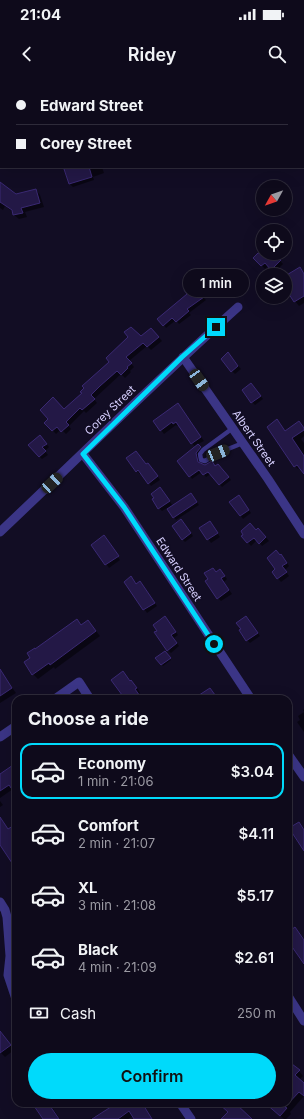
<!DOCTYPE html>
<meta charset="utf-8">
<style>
body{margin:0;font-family:Inter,sans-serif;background:#1c1828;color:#f1f3f6;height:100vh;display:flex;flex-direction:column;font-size:15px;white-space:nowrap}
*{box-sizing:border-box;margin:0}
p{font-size:13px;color:#9b9aa3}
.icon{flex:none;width:22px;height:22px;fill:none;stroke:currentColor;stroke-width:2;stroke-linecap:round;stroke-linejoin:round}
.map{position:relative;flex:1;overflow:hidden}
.details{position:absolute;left:12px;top:615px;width:280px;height:412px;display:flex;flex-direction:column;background:#0e0a1b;border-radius:12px;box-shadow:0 4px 16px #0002,0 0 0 1px #2e2b3a}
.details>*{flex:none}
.banner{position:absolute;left:0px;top:0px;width:304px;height:88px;box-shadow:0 4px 16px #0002,0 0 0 1px #2e2b3a;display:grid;align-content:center;height:88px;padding:0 16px;background:#0e0a1b}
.needle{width:26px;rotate:230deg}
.fabs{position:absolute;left:256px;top:100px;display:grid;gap:8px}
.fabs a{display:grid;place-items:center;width:36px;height:36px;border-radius:50%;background:#0e0a1b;box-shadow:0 4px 16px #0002,0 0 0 1px #2e2b3a;font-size:20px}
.end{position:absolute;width:18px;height:18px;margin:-9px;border:5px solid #00dafb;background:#111;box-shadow:0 0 0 2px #111}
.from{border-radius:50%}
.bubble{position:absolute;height:28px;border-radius:14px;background:#0e0a1b;box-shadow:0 4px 16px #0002,0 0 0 1px #2e2b3a;font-size:13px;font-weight:600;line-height:28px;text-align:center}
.car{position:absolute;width:12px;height:24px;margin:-12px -6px;border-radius:5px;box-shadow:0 0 3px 1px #0007;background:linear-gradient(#222 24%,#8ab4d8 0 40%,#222 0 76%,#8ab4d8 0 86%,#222 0)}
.banner b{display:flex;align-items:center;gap:14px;height:38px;font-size:15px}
.banner b+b{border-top:1px solid #2e2b3a}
.banner i{width:10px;height:10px;background:#f1f3f6}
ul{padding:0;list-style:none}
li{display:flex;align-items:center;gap:12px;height:56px;margin:0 8px 6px;padding:0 8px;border:2px solid transparent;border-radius:12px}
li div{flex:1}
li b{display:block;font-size:15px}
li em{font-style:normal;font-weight:600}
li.on{border-color:#00dafb}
li>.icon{width:36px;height:36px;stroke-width:1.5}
h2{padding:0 16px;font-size:18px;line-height:48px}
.pay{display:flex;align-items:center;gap:10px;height:44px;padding:0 16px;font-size:15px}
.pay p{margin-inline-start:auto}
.cta{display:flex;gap:8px;margin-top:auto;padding:8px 16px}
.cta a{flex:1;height:46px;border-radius:24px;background:#00dafb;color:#111;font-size:16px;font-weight:600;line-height:46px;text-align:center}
.status{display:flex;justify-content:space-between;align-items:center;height:28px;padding:0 20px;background:#0e0a1b;direction:ltr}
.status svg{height:11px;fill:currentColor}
header{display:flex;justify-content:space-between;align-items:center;height:52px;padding:0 16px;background:#0e0a1b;font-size:18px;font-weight:600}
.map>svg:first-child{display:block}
</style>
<div class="status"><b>21:04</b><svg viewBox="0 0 49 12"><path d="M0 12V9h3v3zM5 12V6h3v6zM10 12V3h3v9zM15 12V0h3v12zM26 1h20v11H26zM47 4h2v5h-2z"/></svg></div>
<header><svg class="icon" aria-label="back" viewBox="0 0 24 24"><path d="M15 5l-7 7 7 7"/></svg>Ridey<svg class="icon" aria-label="search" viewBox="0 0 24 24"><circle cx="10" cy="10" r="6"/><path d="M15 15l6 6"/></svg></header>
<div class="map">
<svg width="304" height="1039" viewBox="0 0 304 1039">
<rect width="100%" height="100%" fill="#120d24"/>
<g fill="#0007">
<polygon points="220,0 231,0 230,1"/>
<polygon points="72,87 102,87 104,93 93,97 94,100 73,107 70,104"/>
<polygon points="0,103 16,115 36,110 40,115 44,127 25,132 27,137 19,139 14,135 13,132 5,126 3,130 0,128"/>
<polygon points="263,170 263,173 273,173 283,184 275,192 268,186 265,189 255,178"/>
<polygon points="300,189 304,193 304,223 299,226 291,216 290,217 285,212 285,197"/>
<polygon points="205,199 213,208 208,213 209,214 204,218 206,220 189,233 191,235 179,244 176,240 166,248 164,245"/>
<polygon points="155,253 162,261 151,270 147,266 129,281 134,287 130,291 131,292 125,298 121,294 94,319 97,323 86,333 84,331 69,346 71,349 66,354 61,349 56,354 46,343 64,331 141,258"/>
<polygon points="231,277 241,289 235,294 232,291"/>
<polygon points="254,307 263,319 255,325 252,322"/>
<polygon points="180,327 204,361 198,364 203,370 198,376 200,384 221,387 231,400 222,407 211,394 206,397 202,392 192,399 190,396 195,367 179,344 177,346 176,345 164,354 154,341"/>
<polygon points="280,343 285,351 304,349 304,356 301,359 304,363 304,391 300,387 298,389 295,386 269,347"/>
<polygon points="42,359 49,367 45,371 48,375 42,379 39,376"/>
<polygon points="127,378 151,387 160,400 151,406 141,393 140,394 137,391"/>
<polygon points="163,412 173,426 193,417 199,425 176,440 167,428 162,431 159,428"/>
<polygon points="241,419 251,433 243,439 231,422"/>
<polygon points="210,442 220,457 211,463 201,448"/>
<polygon points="184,443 193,456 185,462 182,459"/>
<polygon points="256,451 261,452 269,461 262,466 257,460 251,466 243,457"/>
<polygon points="105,459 120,480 109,488 93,465"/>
<polygon points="284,478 289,486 285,490 289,496 281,502 273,492"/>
<polygon points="220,490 227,499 224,502 232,514 221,521 218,518 217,493"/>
<polygon points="131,497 137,505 143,506 157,526 147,533 125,502"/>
<polygon points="246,537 260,556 250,563 247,560 242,549"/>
<polygon points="77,540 82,545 88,541 100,556 55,589 54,587 38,599 33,594 31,578 35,570"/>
<polygon points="168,541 178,555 174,558 179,566 171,573 168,570"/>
<polygon points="167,574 171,580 163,586 162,585"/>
<polygon points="123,593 136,606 140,613 139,614 142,619 126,619"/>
<polygon points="4,597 16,613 0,623 0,600"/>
<polygon points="304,629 304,652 297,642 300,640 298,636 304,632 303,630"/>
<polygon points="16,684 16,712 13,709 0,718 0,695"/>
<polygon points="0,721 3,725 0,727"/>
<polygon points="295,849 304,859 304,885 294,869 288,863 288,853"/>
<polygon points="0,951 14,970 5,977 0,972"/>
<polygon points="288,985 299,991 303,996 299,1000 304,1004 304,1016 290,1032 291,1034 286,1039 284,1039 275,1031 274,1023 288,1023"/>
<polygon points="32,1023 49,1023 60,1039 45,1039"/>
<polygon points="114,1023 144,1023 146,1026 144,1027 152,1039 135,1039 133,1036 128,1039 90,1039 95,1036 97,1037 115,1025"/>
<polygon points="219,1023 245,1023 239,1029 250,1039 228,1039 229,1032"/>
</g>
<g fill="#231846" stroke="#3a2973">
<polygon points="68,87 89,87 92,97 69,104 64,89"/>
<polygon points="0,102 16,114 36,109 40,123 21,128 23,133 13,135 12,130 0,122"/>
<polygon points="258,173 274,173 281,180 271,190 265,183 261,186 253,178"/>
<polygon points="300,187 304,194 304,216 294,222 285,208 285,196"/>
<polygon points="202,194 211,205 206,209 207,211 202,215 204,217 187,229 189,231 176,242 172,238 163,246 157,239 187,214 184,210"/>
<polygon points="131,247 141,256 151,248 159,257 147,267 143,263 126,277 132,283 127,287 128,288 121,295 117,291 100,306 91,315 95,319 82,330 80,328 66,342 69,345 61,352 57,347 52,351 44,343 48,339 40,330 53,317 64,329 82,313 80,312 84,308 82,306 109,282 106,278 128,257 124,252"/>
<polygon points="228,272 238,286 231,292 221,279"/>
<polygon points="251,303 261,316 251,323 242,310"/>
<polygon points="178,323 201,357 191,364 176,342 173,344 172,342 160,351 153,341"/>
<polygon points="277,339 285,351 299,341 304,348 304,350 292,358 304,376 304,394 297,385 294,387 267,347"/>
<polygon points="40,355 47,364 42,367 46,371 39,377 28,365"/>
<polygon points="198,364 201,367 196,373 198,382 205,385 212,381 215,386 218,384 229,397 219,405 208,392 203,395 199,390 189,397 177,381"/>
<polygon points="136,371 146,384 148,383 158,396 148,404 138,390 136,392 126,378"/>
<polygon points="160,407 170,421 158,429 152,419 154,418 151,414"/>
<polygon points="191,413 197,422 173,438 167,429"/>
<polygon points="239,415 249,430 240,436 229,422"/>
<polygon points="181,439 191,453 182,460 172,446"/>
<polygon points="210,441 218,453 207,460 199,448"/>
<polygon points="250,443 256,450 258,448 266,457 259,464 254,458 247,463 241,456 243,455 241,451"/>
<polygon points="104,455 119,476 105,485 91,465"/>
<polygon points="276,470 280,475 281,474 287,483 282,486 287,492 277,499 272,492 275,489 267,478"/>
<polygon points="213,488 216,492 220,489 225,496 221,498 229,510 217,519 205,501 208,499 204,493"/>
<polygon points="131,496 136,504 140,501 155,523 143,530 124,502"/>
<polygon points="165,536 176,552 171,555 177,563 167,571 154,552 157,551 153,545"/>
<polygon points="246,536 258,553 246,561 239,550 241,549 236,543"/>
<polygon points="77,539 81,545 88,540 96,551 50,585 49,583 32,595 24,582 30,578 27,573 35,568 35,569"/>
<polygon points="165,571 171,578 161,585 155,578"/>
<polygon points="0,589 12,608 0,616"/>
<polygon points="123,591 130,601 131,600 137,608 135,609 142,619 125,619 111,600"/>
<polygon points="210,608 218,619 193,619"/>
<polygon points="16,683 16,715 9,705 0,711 0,694"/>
<polygon points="0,737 8,749 16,744 16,789 0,765"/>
<polygon points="299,742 304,750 304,771 289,748"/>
<polygon points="295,847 304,860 304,884 288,861 288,852"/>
<polygon points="0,951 11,965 0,973"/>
<polygon points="292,984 300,990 295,995 304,1003 304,1016 299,1012 285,1027 287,1028 280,1036 265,1023 288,1023 288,988"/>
<polygon points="32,1023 48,1023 59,1039 43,1039"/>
<polygon points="117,1023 142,1023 152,1039 134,1039 129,1031 118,1039 92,1039"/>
<polygon points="218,1023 235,1023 252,1039 221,1039 228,1032"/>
</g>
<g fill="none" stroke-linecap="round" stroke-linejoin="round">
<polyline stroke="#3b3586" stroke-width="4.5" points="233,348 203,370 200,374 201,380 205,381 218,373 243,363"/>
<g stroke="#3b3586" stroke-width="9">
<polyline points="61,1 61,0"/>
<polyline points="183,277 268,399 304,454"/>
<polyline points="83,374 124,427 251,619"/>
<path d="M0,452c79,-75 157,-152 238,-225"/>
<polyline points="55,619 79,602 90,619"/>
<polyline points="0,657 16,646"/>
<polyline points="288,674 304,697"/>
<polyline points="0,822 5,830 7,837 10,876 8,895 16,919"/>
<polyline points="288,916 304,941"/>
<polyline points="180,1023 191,1039"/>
</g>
</g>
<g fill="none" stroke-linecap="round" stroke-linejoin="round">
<polyline stroke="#00dafb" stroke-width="5" points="214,564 124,427 83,374 182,277 216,247"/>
</g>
<g text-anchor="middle" stroke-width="3.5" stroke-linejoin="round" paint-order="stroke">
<g font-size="11" fill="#d7d0ff" stroke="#120d24">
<text transform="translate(110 330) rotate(-44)" y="4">Corey Street</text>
<text transform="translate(254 358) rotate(55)" y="4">Albert Street</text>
<text transform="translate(179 489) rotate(57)" y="4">Edward Street</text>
</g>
</g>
</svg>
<div class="fabs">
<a><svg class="needle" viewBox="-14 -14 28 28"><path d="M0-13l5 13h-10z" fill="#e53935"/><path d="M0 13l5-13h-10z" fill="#9b9aa3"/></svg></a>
<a><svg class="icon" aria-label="locate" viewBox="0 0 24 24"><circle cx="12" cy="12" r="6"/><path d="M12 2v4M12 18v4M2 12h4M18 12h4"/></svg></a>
<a><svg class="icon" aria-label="layers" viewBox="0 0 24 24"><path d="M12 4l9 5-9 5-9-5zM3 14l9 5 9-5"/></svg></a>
</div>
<i class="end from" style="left:214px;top:564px"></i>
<i class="end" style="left:216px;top:247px"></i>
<div class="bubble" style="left:183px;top:189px;width:66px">1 min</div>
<i class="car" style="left:199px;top:300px;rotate:145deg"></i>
<i class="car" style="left:218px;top:373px;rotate:68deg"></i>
<i class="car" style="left:52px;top:403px;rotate:47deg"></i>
<div class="banner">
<b><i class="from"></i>Edward Street</b>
<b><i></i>Corey Street</b>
</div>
<section class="details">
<h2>Choose a ride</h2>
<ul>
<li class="on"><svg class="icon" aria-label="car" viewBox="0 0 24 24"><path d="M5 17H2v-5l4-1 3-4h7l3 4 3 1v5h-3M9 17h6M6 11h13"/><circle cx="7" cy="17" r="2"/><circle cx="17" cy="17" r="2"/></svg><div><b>Economy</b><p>1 min · 21:06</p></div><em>$3.04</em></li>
<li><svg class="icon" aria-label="car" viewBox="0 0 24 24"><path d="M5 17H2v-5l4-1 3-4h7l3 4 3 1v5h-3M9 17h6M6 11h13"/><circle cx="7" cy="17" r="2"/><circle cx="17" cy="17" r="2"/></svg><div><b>Comfort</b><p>2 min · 21:07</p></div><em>$4.11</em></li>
<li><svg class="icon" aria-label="car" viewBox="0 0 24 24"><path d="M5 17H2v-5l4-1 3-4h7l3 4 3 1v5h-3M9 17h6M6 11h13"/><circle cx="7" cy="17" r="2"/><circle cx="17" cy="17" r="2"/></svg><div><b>XL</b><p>3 min · 21:08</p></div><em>$5.17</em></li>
<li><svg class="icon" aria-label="car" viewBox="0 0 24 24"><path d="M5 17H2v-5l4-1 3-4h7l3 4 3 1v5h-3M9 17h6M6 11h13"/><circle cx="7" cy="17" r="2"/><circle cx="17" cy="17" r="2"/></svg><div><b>Black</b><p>4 min · 21:09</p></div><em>$2.61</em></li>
</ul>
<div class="pay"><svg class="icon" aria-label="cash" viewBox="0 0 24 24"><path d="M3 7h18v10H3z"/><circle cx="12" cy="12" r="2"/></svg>Cash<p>250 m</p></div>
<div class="cta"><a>Confirm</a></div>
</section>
</div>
